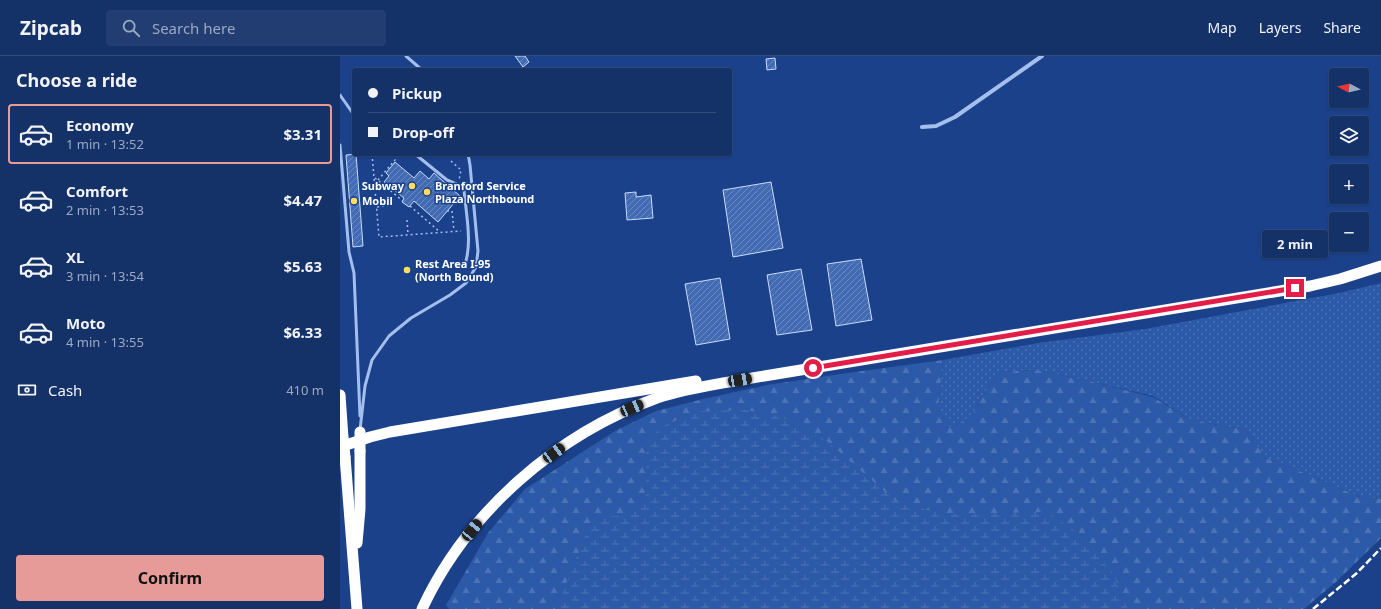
<!DOCTYPE html>
<meta charset="utf-8">
<style>
body{margin:0;font-family:"Noto Sans",sans-serif;background:#213d71;color:#f1f3f6;height:100vh;display:flex;flex-direction:column;font-size:15px;white-space:nowrap}
*{box-sizing:border-box;margin:0}
p{font-size:13px;color:#9da9c0}
.icon{flex:none;width:22px;height:22px;fill:none;stroke:currentColor;stroke-width:2;stroke-linecap:round;stroke-linejoin:round}
.map{position:relative;flex:1;overflow:hidden}
.drawer{display:flex;flex-direction:column;background:#143168;width:340px}
.drawer>*{flex:none}
.hud{position:absolute;left:12px;top:12px;width:380px;height:88px;border-radius:4px;box-shadow:0 1px 3px #0004,0 0 0 1px #334c7c;display:grid;align-content:center;height:88px;padding:0 16px;background:#143168}
.needle{width:26px;rotate:277deg}
.buttons{position:absolute;left:989px;top:12px;display:grid;gap:8px}
.buttons a{display:grid;place-items:center;width:40px;height:40px;border-radius:4px;background:#143168;box-shadow:0 1px 3px #0004,0 0 0 1px #334c7c;font-size:20px}
.end{position:absolute;width:18px;height:18px;margin:-9px;border:5px solid #e11d48;background:#fff;box-shadow:0 0 0 2px #fff}
.from{border-radius:50%}
.bubble{position:absolute;height:28px;border-radius:4px;background:#143168;box-shadow:0 1px 3px #0004,0 0 0 1px #334c7c;font-size:13px;font-weight:700;line-height:28px;text-align:center}
.car{position:absolute;width:12px;height:24px;margin:-12px -6px;border-radius:5px;box-shadow:0 0 3px 1px #0007;background:linear-gradient(#222 24%,#8ab4d8 0 40%,#222 0 76%,#8ab4d8 0 86%,#222 0)}
.hud b{display:flex;align-items:center;gap:14px;height:38px;font-size:15px}
.hud b+b{border-top:1px solid #334c7c}
.hud i{width:10px;height:10px;background:#f1f3f6}
ul{padding:0;list-style:none}
li{display:flex;align-items:center;gap:12px;height:60px;margin:0 8px 6px;padding:0 8px;border:2px solid transparent;border-radius:4px}
li div{flex:1}
li b{display:block;font-size:15px}
li em{font-style:normal;font-weight:700}
li.active{border-color:#e69b98}
li>.icon{width:36px;height:36px;stroke-width:1.5}
h2{padding:0 16px;font-size:18px;line-height:48px}
.pay{display:flex;align-items:center;gap:10px;height:44px;padding:0 16px;font-size:15px}
.pay p{margin-inline-start:auto}
.button{display:flex;gap:8px;margin-top:auto;padding:8px 16px}
.button a{flex:1;height:46px;border-radius:4px;background:#e69b98;color:#111;font-size:16px;font-weight:700;line-height:46px;text-align:center}
header{display:flex;align-items:center;gap:24px;box-sizing:border-box;height:56px;padding:0 20px;background:#143168;border-bottom:1px solid #334c7c}
header strong{font-size:19px}
nav{display:flex;gap:22px;margin-inline-start:auto;font-size:14px}
.search{width:280px;height:36px;background:#213d71;display:flex;align-items:center;gap:10px;box-sizing:border-box;padding:0 14px;border-radius:4px;color:#9da9c0;font-size:15px}
main{display:flex;flex:1;min-height:0}
.map>svg:first-child{display:block}
</style>
<header>
<strong>Zipcab</strong>
<div class="search"><svg class="icon" aria-label="search" viewBox="0 0 24 24"><circle cx="10" cy="10" r="6"/><path d="M15 15l6 6"/></svg>Search here</div>
<nav><a>Map</a><a>Layers</a><a>Share</a></nav>
</header>
<main>
<section class="drawer">
<h2>Choose a ride</h2>
<ul>
<li class="active"><svg class="icon" aria-label="car" viewBox="0 0 24 24"><path d="M5 17H2v-5l4-1 3-4h7l3 4 3 1v5h-3M9 17h6M6 11h13"/><circle cx="7" cy="17" r="2"/><circle cx="17" cy="17" r="2"/></svg><div><b>Economy</b><p>1 min · 13:52</p></div><em>$3.31</em></li>
<li><svg class="icon" aria-label="car" viewBox="0 0 24 24"><path d="M5 17H2v-5l4-1 3-4h7l3 4 3 1v5h-3M9 17h6M6 11h13"/><circle cx="7" cy="17" r="2"/><circle cx="17" cy="17" r="2"/></svg><div><b>Comfort</b><p>2 min · 13:53</p></div><em>$4.47</em></li>
<li><svg class="icon" aria-label="car" viewBox="0 0 24 24"><path d="M5 17H2v-5l4-1 3-4h7l3 4 3 1v5h-3M9 17h6M6 11h13"/><circle cx="7" cy="17" r="2"/><circle cx="17" cy="17" r="2"/></svg><div><b>XL</b><p>3 min · 13:54</p></div><em>$5.63</em></li>
<li><svg class="icon" aria-label="car" viewBox="0 0 24 24"><path d="M5 17H2v-5l4-1 3-4h7l3 4 3 1v5h-3M9 17h6M6 11h13"/><circle cx="7" cy="17" r="2"/><circle cx="17" cy="17" r="2"/></svg><div><b>Moto</b><p>4 min · 13:55</p></div><em>$6.33</em></li>
</ul>
<div class="pay"><svg class="icon" aria-label="cash" viewBox="0 0 24 24"><path d="M3 7h18v10H3z"/><circle cx="12" cy="12" r="2"/></svg>Cash<p>410 m</p></div>
<div class="button"><a>Confirm</a></div>
</section>
<div class="map">
<svg width="1041" height="553" viewBox="0 0 1041 553">
<defs>
<pattern id="grass-dots" width="8" height="8" patternUnits="userSpaceOnUse"><rect width="8" height="8" fill="#2c5aa8"/><path d="M2 2h.1M6 6h.1" fill="none" stroke="#4c73b5" stroke-width="1.8" stroke-linecap="round"/></pattern>
<pattern id="forest-firs" width="22" height="20" patternUnits="userSpaceOnUse"><rect width="22" height="20" fill="#2c5aa8"/><path d="M5 1l3.5 6h-7zM16 11l3.5 6h-7z" fill="#4c73b5"/></pattern>
<pattern id="wetland-marsh" width="20" height="14" patternUnits="userSpaceOnUse"><rect width="20" height="14" fill="#2c5aa8"/><path d="M1 5h8M5 5V1M11 12h8M15 12V8" fill="none" stroke="#4c73b5"/></pattern>
<pattern id="building-hatch" width="6" height="6" patternUnits="userSpaceOnUse"><rect width="6" height="6" fill="#426bb3"/><path d="M-1 1l2-2M0 6l6-6M5 7l2-2" fill="none" stroke="#6889c2"/></pattern>
</defs>
<rect width="100%" height="100%" fill="#1a418a"/>
<polygon fill="url(#grass-dots)" points="1041,227 1041,443 1020,441 962,416 926,402 906,374 851,364 813,340 753,326 697,314 657,316 631,361 611,372 598,352 603,304 698,287 805,273 999,237"/>
<polygon fill="url(#forest-firs)" points="603,304 598,352 611,372 631,361 657,316 697,314 753,326 813,341 851,364 906,374 926,402 962,416 1020,441 1041,443 1041,482 996,526 964,553 109,553 106,549 148,477 185,433 275,375 316,355 363,343 427,329 507,317"/>
<polygon fill="url(#wetland-marsh)" points="406,354 442,361 488,386 557,446 603,458 707,456 735,475 773,517 788,553 216,553 246,478 266,460 290,460 306,445 306,386 323,370 358,355"/>
<g fill="url(#building-hatch)" stroke="#c9dbfa">
<polygon points="175,0 185,0 189,6 183,11"/>
<polygon points="435,2 436,13 427,14 426,3"/>
<polygon points="16,98 23,190 13,191 6,99"/>
<polygon points="55,106 74,122 80,115 89,123 94,117 120,140 98,166 74,145 69,151 62,146 64,142 44,126 49,120 46,117"/>
<polygon points="431,126 443,192 393,201 383,134"/>
<polygon points="296,136 296,141 311,139 313,162 287,164 285,137"/>
<polygon points="521,203 532,264 496,270 487,208"/>
<polygon points="461,213 472,274 437,279 427,219"/>
<polygon points="380,222 390,283 356,289 345,228"/>
</g>
<g fill="none" stroke-linecap="round" stroke-linejoin="round">
<g stroke="#a4bfed" stroke-width="1.5" stroke-dasharray="2 3" stroke-linecap="butt">
<polyline points="32,98 39,181 121,175"/>
<polyline points="111,105 121,114 119,124"/>
<polyline points="35,122 63,145"/>
<polyline points="38,124 60,98"/>
<polyline points="70,150 100,176"/>
<polyline points="37,151 50,149"/>
<polyline points="107,155 112,155 114,175"/>
<polyline points="67,164 68,178"/>
</g>
<g stroke="#a4bfed" stroke-width="3">
<polyline points="66,0 82,14"/>
<polyline points="0,39 14,59"/>
<polyline points="0,89 9,196 14,217 20,360"/>
<path d="M75,98l32,26 14,6 3,4c2,24 9,55 0,77"/>
<polyline points="20,374 25,330 32,304 49,280 71,262 110,239 126,227 136,211 138,195 130,109 128,98"/>
</g>
<polyline stroke="#a4bfed" stroke-width="4" points="582,71 596,70 615,61 702,0"/>
<g stroke="#fff" stroke-width="11">
<polyline points="0,339 3,382"/>
<polyline points="0,391 30,381 50,376 356,325"/>
<polyline points="5,401 17,553"/>
<polyline points="17,487 20,453 20,395"/>
<path d="M82,553c45,-97 135,-175 235,-211 27,-9 55,-13 83,-18l570,-94 30,-7 41,-13"/>
</g>
<polyline stroke="#fff" stroke-width="2.5" stroke-dasharray="7 3" stroke-linecap="butt" points="973,553 1017,517 1041,492"/>
<g stroke="#fff" stroke-width="11">
<polyline points="3,382 5,401"/>
<polyline points="20,395 20,376"/>
</g>
</g>
<g fill="none" stroke-linecap="round" stroke-linejoin="round">
<polyline stroke="#e11d48" stroke-width="5" points="473,312 955,232"/>
</g>
<g fill="#ffde60" stroke="#1a418a" stroke-width="1.5">
<circle cx="72" cy="130" r="4"/>
<circle cx="87" cy="136" r="4"/>
<circle cx="14" cy="145" r="4"/>
<circle cx="67" cy="214" r="4"/>
</g>
<g text-anchor="middle" stroke-width="3" stroke-linejoin="round" paint-order="stroke">
<g font-size="11" font-weight="bold" fill="#fff" stroke="#1a418a" text-anchor="start">
<text x="64" y="134" text-anchor="end">Subway</text>
<text x="95" y="134">Branford Service<tspan x="95" dy="13">Plaza Northbound</tspan></text>
<text x="22" y="149">Mobil</text>
<text x="75" y="212">Rest Area I-95<tspan x="75" dy="13">(North Bound)</tspan></text>
</g>
</g>
</svg>
<div class="buttons">
<a><svg class="needle" viewBox="-14 -14 28 28"><path d="M0-13l5 13h-10z" fill="#e53935"/><path d="M0 13l5-13h-10z" fill="#9da9c0"/></svg></a>
<a><svg class="icon" aria-label="layers" viewBox="0 0 24 24"><path d="M12 4l9 5-9 5-9-5zM3 14l9 5 9-5"/></svg></a>
<a>+</a>
<a>−</a>
</div>
<i class="end from" style="left:473px;top:312px"></i>
<i class="end" style="left:955px;top:232px"></i>
<div class="bubble" style="left:922px;top:174px;width:66px">2 min</div>
<i class="car" style="left:400px;top:324px;rotate:80deg"></i>
<i class="car" style="left:292px;top:352px;rotate:67deg"></i>
<i class="car" style="left:214px;top:397px;rotate:54deg"></i>
<i class="car" style="left:132px;top:474px;rotate:39deg"></i>
<div class="hud">
<b><i class="from"></i>Pickup</b>
<b><i></i>Drop-off</b>
</div>
</div>
</main>
